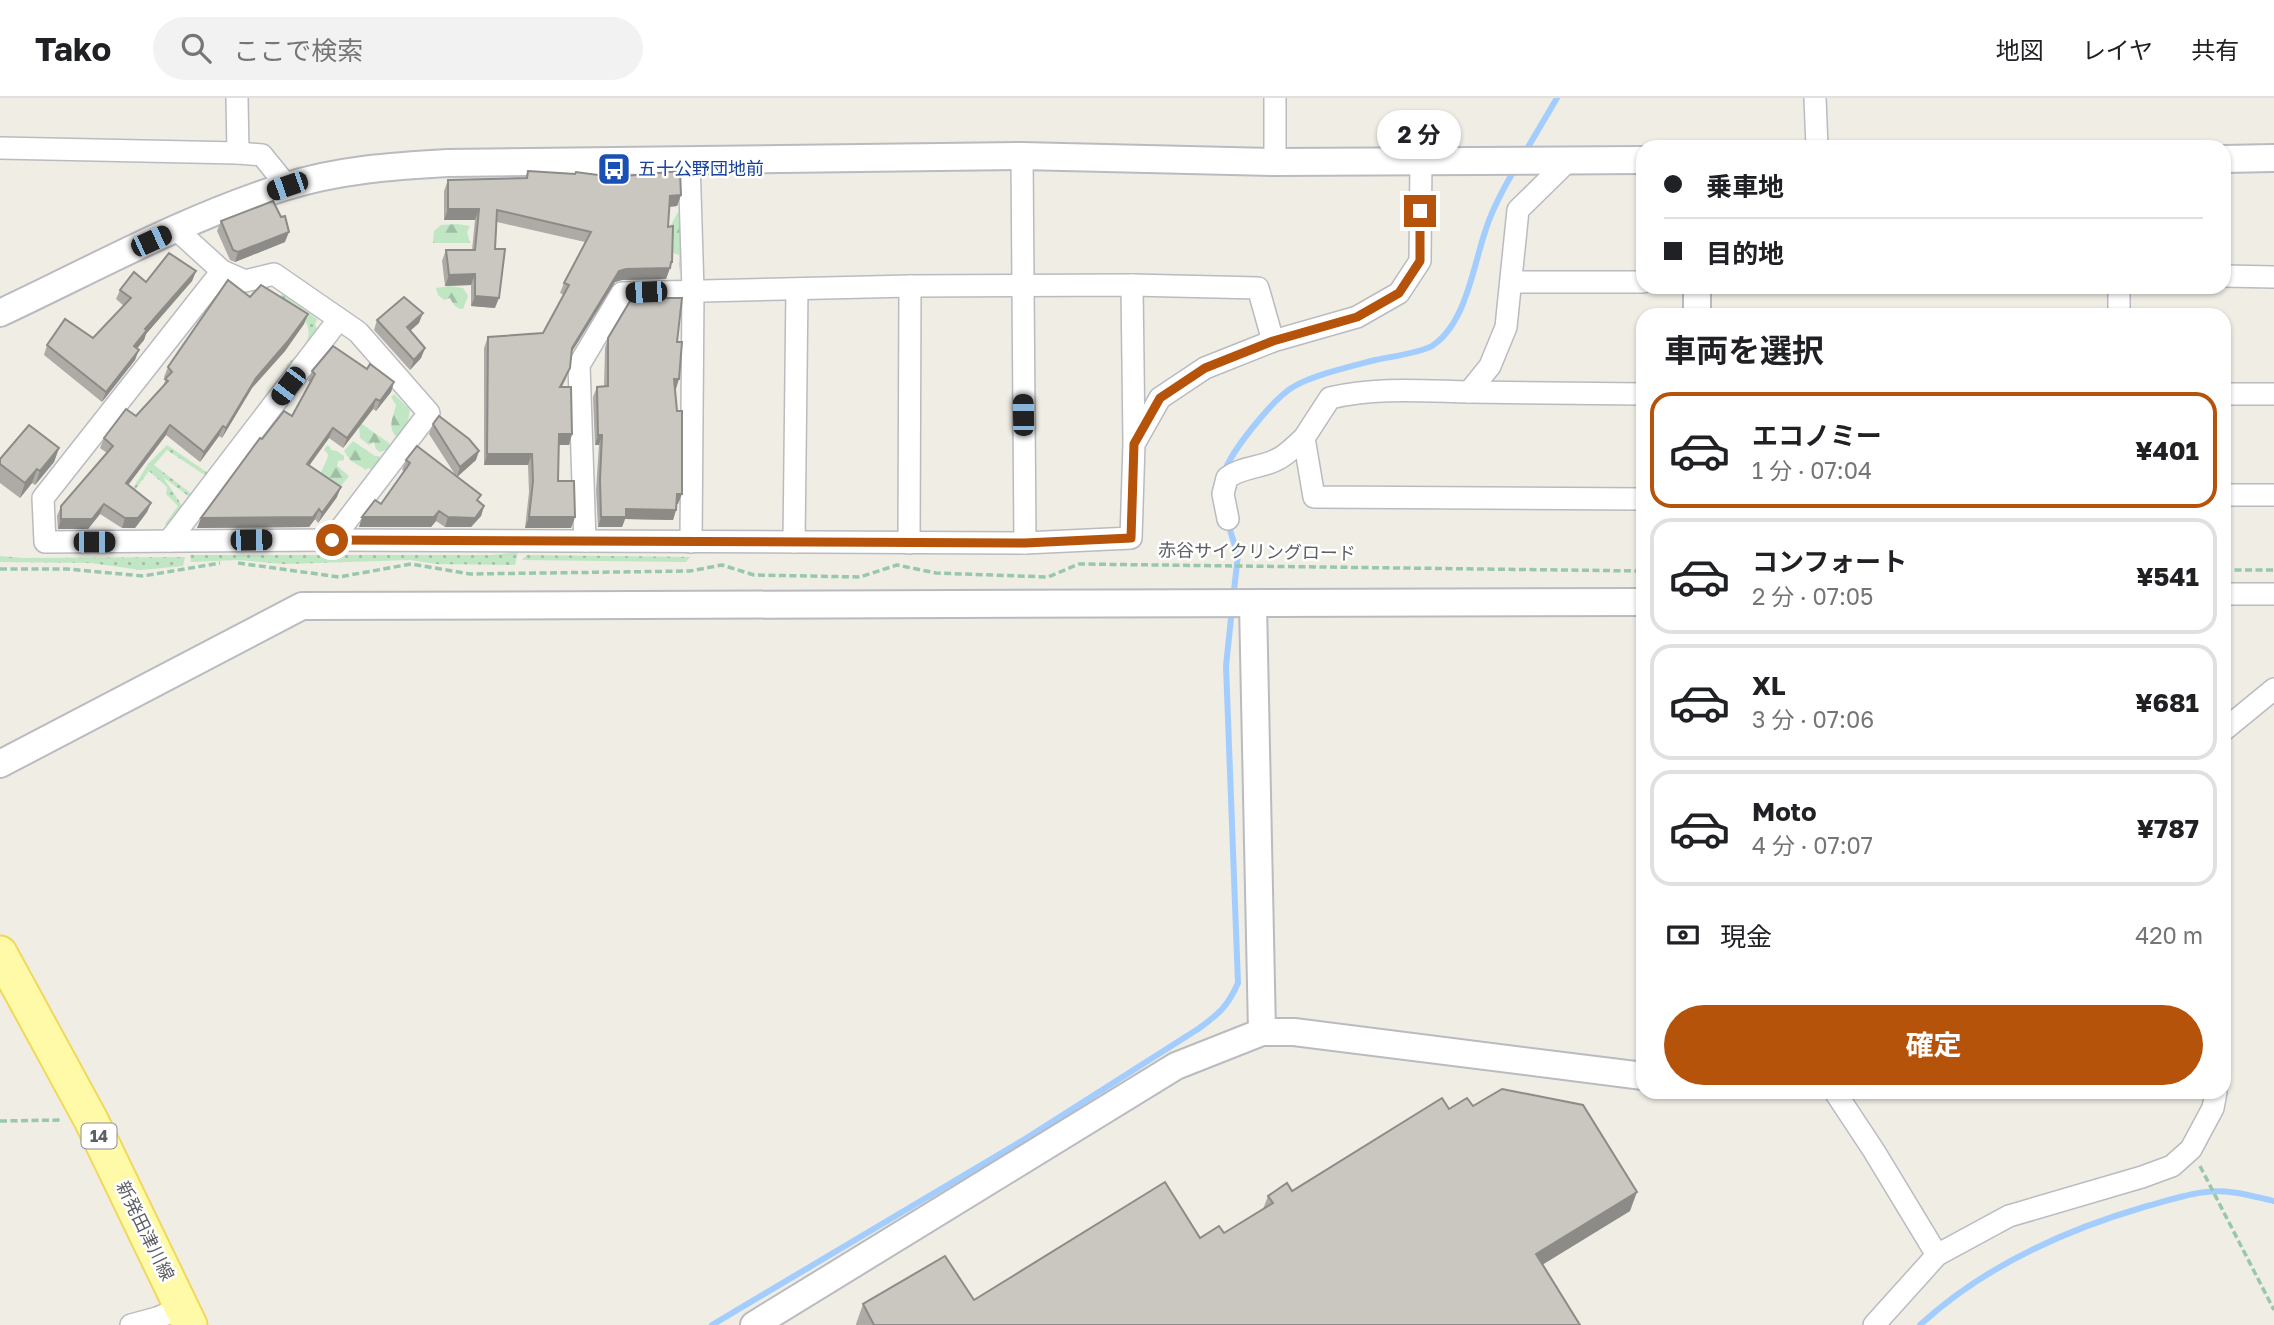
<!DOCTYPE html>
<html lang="ja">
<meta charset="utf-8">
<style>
body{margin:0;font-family:"Golos Text","Noto Sans JP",sans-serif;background:#f2f2f2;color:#202124;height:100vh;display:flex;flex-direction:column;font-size:26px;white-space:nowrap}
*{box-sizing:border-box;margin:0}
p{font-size:23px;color:#757577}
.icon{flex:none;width:38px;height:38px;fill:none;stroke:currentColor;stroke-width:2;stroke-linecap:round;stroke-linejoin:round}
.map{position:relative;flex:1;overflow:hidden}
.panel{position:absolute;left:1636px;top:210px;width:595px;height:791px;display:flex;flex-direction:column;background:#fff;border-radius:21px;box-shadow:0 2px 5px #0004}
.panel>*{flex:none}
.hud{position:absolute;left:1636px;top:42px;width:595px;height:154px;border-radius:21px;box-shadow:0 2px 5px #0004;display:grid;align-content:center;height:154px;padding:0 28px;background:#fff}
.end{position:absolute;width:32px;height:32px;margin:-16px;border:9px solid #b45309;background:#fff;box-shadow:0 0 0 4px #fff}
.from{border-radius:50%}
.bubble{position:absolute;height:49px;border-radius:24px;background:#fff;box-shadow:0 2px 5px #0004;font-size:23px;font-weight:700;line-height:49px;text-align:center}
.car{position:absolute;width:21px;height:42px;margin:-21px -10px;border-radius:9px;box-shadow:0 0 5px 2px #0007;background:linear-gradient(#222 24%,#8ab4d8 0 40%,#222 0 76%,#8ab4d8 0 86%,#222 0)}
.hud b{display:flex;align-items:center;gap:24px;height:66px;font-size:26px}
.hud b+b{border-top:2px solid #e0e0e0}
.hud i{width:18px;height:18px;background:#202124}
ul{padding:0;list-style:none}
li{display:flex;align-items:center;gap:21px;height:116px;margin:0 14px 10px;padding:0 14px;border:4px solid #e0e0e0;border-radius:21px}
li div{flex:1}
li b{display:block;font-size:26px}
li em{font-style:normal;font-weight:700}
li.on{border-color:#b45309}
li>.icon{width:63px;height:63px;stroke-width:1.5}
h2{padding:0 28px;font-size:32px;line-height:84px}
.pay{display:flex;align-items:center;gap:18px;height:77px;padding:0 28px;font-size:26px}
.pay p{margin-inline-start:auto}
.cta{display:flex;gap:14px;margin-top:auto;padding:14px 28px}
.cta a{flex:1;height:80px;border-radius:42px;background:#b45309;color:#fff;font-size:28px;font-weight:700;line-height:80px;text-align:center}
header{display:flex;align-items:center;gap:42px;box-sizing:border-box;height:98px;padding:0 35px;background:#fff;border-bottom:2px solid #e0e0e0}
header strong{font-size:33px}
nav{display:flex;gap:38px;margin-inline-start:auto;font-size:24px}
.search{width:490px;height:63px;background:#f2f2f2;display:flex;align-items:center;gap:18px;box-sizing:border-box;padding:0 24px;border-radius:38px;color:#757577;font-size:26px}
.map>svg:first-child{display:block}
</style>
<header>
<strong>Tako</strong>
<div class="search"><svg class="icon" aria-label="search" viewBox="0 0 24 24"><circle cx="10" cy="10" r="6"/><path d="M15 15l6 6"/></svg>ここで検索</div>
<nav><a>地図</a><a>レイヤ</a><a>共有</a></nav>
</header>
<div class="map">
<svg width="2274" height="1227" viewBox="0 0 2274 1227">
<defs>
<pattern id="grass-dots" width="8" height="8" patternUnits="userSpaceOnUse" patternTransform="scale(1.75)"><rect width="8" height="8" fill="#c0e6c4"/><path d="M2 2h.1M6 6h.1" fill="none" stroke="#9fbea3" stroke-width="1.8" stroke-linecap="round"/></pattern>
<pattern id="forest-firs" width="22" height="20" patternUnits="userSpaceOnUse" patternTransform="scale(1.75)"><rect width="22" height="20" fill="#c0e6c4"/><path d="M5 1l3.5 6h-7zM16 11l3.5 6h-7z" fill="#9fbea3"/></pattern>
</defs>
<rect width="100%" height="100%" fill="#efede4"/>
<g fill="url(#grass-dots)">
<path d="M282,196l35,25 -2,6 4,8 -26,35 -7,-2c6,-7 16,-15 20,-23 11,-21 -13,-35 -27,-46z"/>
<polygon points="167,347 208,375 206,378 167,352 154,367 193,397 191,400 163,379 183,409 168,428 165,426 178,408 166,396 167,389 149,373 134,393 151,404 146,407 130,395 148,366"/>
<polygon points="518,454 515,467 437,466 410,462 285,466 237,462 191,464 190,457 491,457"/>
<polygon points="527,457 690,459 686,464 522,462"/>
<polygon points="0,458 23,460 185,459 183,468 141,472 91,465 0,464"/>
</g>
<g fill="url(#forest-firs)">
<path d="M682,113l-3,65v-21l-9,-3c5,-8 5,-15 -2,-22l10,-18z"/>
<polygon points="457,126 470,128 467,134 470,145 433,145 434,133 441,127"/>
<path d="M450,188l13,2 5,8 -5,13c-7,0 -10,-5 -13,-11l-6,2 -6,-5 -2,-7z"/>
<path d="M394,296l16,16 -3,17 -8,12c-13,-10 -6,-21 -3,-34l-5,-8z"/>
<polygon points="362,326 389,345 391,350 380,354 376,351 374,344 369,347 360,340 359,328"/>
<polygon points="353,343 375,358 379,358 381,364 373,372 368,370 366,372 350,362 344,353"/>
<path d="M327,347l3,2 1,3 6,1 7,5v4l-6,1 -1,5 12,10 -12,15 -17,-13c1,-10 8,-17 8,-24l-4,-4z"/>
</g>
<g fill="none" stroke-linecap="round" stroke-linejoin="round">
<g stroke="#a3cdff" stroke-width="6">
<polyline points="1524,56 1557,0"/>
<path d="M1224,375c7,-22 49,-74 69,-86 20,-12 59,-21 82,-27 14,-3 45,-7 57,-14 34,-22 41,-79 53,-114 7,-23 18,-43 30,-63"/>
<polyline points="1228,426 1238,457 1233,501"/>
<path d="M712,1227l313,-186 173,-110c21,-15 30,-23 40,-46l-12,-317 6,-57"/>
<path d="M1920,1227c63,-58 142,-94 224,-118 20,-5 41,-13 62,-15 23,-3 45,4 68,9"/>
</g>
<defs>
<g id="minor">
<polyline points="237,0 238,55"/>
<polyline points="1275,0 1275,64"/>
<polyline points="1815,0 1817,49"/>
<polyline points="0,50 238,55 262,57 287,88"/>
<polyline points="1022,58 1025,445"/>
<path d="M1570,61l-52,51 -12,117 -16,39 -21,26c-47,-1 -93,-5 -139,6l-26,40 10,59 329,2"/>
<polyline points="689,62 693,192 691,444"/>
<polyline points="176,131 222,173 245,183 274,176 358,234 429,315 332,442"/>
<polyline points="222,173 43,400 45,444 332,442 1025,445 1131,440 1134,346 1160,300 1205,270 1273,243 1357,219 1399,195 1420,163 1421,62"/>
<polyline points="2224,178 2274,179"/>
<polyline points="1511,184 1643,184"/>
<polyline points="1132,187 1134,344"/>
<polyline points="2119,189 2119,217"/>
<polyline points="1469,294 1643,296"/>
<polyline points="2224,296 2274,296"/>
<polyline points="2224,397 2274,397"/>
<path d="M1228,421l-5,-25 4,-16c14,-11 33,-10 49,-18 10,-4 19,-14 28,-22"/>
<polyline points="169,443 339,221"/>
<polyline points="585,443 579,267 622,195 910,188 1132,187 1258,190 1273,243"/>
<polyline points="794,444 797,191"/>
<polyline points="909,445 910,188"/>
<polyline points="2224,496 2274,496"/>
<polyline points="2224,632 2274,591"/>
<polyline points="1835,994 1874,1053 1937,1157"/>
<polyline points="131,1227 157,1220 182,1209"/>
<polyline points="1874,1227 1937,1157 2009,1118 2142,1079 2172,1068 2191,1051 2213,1010 2216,994"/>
</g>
<g id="tertiary">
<polyline points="2224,61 2274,60"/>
<polyline points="1697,189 1697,217"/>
<path d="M0,215c92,-43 187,-96 284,-126 53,-17 109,-21 164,-24l574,-7 253,6 368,-2"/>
<polyline points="1253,506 1262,934"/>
<polyline points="0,666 302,508 1643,504"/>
<polyline points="754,1227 1176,968 1262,934 1294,934 1643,978"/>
</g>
<polyline id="primary" points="0,855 91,1022 190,1227"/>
</defs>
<use href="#minor" stroke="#b9bbc0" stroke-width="24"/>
<use href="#tertiary" stroke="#b9bbc0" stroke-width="30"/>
<use href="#primary" stroke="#f2d859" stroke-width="37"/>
<g stroke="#99c7ac" stroke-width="3.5" stroke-dasharray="7 3.5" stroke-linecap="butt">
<polyline points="238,465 339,479 411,466 470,476 690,473 722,467 754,477 860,479 897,467 936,475 1048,479 1079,466 1643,473"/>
<polyline points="0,471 67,471 143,478 220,465"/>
<polyline points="2224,472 2274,472"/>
<polyline points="0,1023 61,1022"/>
<polyline points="2200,1068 2274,1212"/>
</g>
<use href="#minor" stroke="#fff" stroke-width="21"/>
<use href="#tertiary" stroke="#fff" stroke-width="26"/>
<use href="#primary" stroke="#fffaa8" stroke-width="33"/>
</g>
<g fill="#aeaba6">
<polygon points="528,73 681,97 677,108 669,109 668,129 672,164 666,181 622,182 615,184 571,255 566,281 562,289 572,336 569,347 559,347 558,383 575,419 571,430 525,430 529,394 528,367 484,367 484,250 488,239 543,235 564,197 560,195 564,185 585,144 497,124 495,151 495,210 471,208 471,187 445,188 442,163 446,152 472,152 475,122 444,122 444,93 448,82 525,80"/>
<polygon points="221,123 285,144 235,164 230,162 217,133"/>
<polygon points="196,173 192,183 146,236 144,242 137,250 135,262 102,304 44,257 47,247 93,240 124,208 116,201 120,192"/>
<polygon points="250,199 308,216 304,226 285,253 252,290 222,340 219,338 200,364 166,337 128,387 151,405 147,414 135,430 122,430 100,416 88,431 58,431 57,418 61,408 107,355 100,350 104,340 136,318 162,290 166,281 164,279 168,269"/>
<polygon points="666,200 677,244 676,291 675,291 678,406 677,406 676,412 673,422 625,421 622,429 598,429 596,392 599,347 595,347 593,299 597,289 604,289 605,250 608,240"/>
<polygon points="377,222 419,225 410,233 425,250 421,260 410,272 374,232"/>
<polygon points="367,271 394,284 391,294 376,313 373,311 343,350 329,340 309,368 337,399 318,425 315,421 309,429 197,430 292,318 310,284 308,283 312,273"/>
<polygon points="433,326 476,362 457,379 479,404 484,408 481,418 471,429 445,429 436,423 431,429 359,429 381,406 404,373 402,372 406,362 456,378 429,336"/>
<polygon points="59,350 54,364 35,387 32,385 20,400 0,385 0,361"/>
<polygon points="1473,1008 1630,1113 1543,1166 1580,1227 856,1227 856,1226 863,1206 974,1202 1224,1135 1263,1111 1268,1098 1292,1093 1449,1011"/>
</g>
<g fill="#8d8b87">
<polygon points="681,97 677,108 666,109 670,98"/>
<polygon points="448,111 479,111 475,122 444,122"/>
<polygon points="289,134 285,144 235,164 238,154"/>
<polygon points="670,170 666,181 622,182 615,184 568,260 572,250 619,173 626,171"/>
<polygon points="196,173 192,183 146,236 144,242 131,258 134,248 145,231"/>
<polygon points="475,176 471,187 445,188 449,177"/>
<polygon points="475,198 499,200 495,210 471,208"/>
<polygon points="423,215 419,225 403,239 407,229"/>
<polygon points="308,216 304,226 285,253 252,290 222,340 226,330 256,280"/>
<polygon points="425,250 421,260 410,272 414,262"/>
<polygon points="139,252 135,262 102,304 106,294"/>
<polygon points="674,281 679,281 676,291 670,291"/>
<polygon points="394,284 391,294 376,313 380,303"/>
<polygon points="376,301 373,311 343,350 347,340"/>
<polygon points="170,327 166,337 122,395 126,385"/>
<polygon points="223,328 219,338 200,364 204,354"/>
<polygon points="333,330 329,340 303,376 307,366"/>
<polygon points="559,336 572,336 569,347 555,347"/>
<polygon points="598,337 602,337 599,347 595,347"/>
<polygon points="59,350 54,364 35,387 40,373"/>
<polygon points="479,353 476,362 457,379 460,369"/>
<polygon points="487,356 532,356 528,367 484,367"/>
<polygon points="37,371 32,385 20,400 25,385"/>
<polygon points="341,389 337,399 318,425 322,415"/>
<polygon points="677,396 682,396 678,406 674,406"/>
<polygon points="151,405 147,414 135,430 122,430 125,420"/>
<polygon points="104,406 100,416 88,431 58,431 61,421"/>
<polygon points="484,408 481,418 471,429 445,429 448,419"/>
<polygon points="319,411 315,421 309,429 197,430 201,420"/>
<polygon points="626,411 676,412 673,422 625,421 622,429 598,429 601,419"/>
<polygon points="439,413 436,423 431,429 359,429 362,419"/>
<polygon points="529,419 575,419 571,430 525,430"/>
<polygon points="1637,1094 1630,1113 1529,1175 1536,1156"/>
</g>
<g fill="#cac7c1" stroke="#8d8b87" stroke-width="2">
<polygon points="528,73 575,76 576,74 613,79 680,73 681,97 670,98 668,129 673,128 672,164 671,164 670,170 626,171 619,173 572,250 570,270 560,289 571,289 572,336 559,336 558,383 574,383 575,419 529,419 533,383 532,356 487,356 488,239 543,235 569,187 564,185 591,134 497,112 495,151 505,151 499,200 475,198 475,176 449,177 446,152 475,152 479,111 448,111 448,82 527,80"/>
<polygon points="273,103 281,119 285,118 289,134 238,154 233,152 221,123"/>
<polygon points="169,155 196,173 145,231 147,232 134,248 139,252 106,294 47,247 65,221 93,240 131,200 120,192 134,174 146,184"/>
<polygon points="228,182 250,199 261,187 308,216 288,243 256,280 226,330 223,328 204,354 170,327 126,385 151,405 138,420 125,420 104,406 92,421 61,421 61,408 113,348 104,340 126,311 136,318 168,283 165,281 172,274 168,269"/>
<polygon points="666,197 666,200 682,200 677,244 682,244 679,281 674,281 677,313 682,313 682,396 677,396 676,412 626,411 626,419 601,419 600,382 602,337 598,337 597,289 608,288 608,240 633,198"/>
<polygon points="404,199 423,215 407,229 425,250 414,262 377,222"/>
<polygon points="333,248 367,271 370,266 394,284 380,303 376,301 347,340 333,330 307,366 341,389 322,415 319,411 313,419 201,420 260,340 262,341 284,313 292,318 315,276 312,273"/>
<polygon points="439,318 469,341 479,353 460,369 433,326"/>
<polygon points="29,327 59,350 40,373 37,371 25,385 0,366 0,361"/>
<polygon points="417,348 481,397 477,402 484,408 475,420 448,419 439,413 434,419 362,419 375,402 381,406 410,365 406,362"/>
<polygon points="1502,991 1583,1007 1637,1094 1536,1156 1580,1227 874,1227 863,1206 945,1158 974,1202 1165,1084 1200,1140 1219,1128 1224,1135 1273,1105 1268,1098 1287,1085 1292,1093 1442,1000 1449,1011 1467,1000 1473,1008"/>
</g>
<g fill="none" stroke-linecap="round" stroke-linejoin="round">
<polyline stroke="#b45309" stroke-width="9" points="332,442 1025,445 1131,440 1134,346 1160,300 1205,270 1273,243 1357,219 1399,195 1420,163 1420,113"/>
</g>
<defs>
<symbol id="bus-square" viewBox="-11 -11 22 22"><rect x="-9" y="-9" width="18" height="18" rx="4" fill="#1a4fb4" stroke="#fff"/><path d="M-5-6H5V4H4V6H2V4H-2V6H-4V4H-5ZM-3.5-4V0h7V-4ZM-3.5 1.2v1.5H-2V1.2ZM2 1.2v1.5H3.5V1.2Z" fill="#fff"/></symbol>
</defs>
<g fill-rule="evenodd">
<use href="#bus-square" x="595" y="52" width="38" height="38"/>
</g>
<g text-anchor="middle" stroke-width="5" stroke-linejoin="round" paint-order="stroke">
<rect fill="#fff" stroke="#8d8f93" stroke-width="2" x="81.5" y="1025.5" width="35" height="25" rx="5"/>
<g font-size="16" font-weight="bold" fill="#5c5f65">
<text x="99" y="1044">14</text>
</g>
<g font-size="18" fill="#164399" stroke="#fff" text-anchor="start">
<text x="638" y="77">五十公野団地前</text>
</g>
<g font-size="18" fill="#5c5f65" stroke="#fff">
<text transform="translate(1257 454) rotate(1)" y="6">赤谷サイクリングロード</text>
<text transform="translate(145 1133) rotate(64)" y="6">新発田津川線</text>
</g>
</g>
</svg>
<i class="end from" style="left:332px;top:442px"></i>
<i class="end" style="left:1420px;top:113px"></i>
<div class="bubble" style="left:1377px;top:12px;width:84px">2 分</div>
<i class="car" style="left:287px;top:88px;rotate:251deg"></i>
<i class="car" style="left:151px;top:143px;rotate:65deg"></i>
<i class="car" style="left:646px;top:194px;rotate:268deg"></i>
<i class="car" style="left:288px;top:288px;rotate:217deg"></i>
<i class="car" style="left:1023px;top:317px;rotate:359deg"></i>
<i class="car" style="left:251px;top:442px;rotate:89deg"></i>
<i class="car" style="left:94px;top:444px;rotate:90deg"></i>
<div class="hud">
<b><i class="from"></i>乗車地</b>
<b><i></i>目的地</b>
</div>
<section class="panel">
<h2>車両を選択</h2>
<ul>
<li class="on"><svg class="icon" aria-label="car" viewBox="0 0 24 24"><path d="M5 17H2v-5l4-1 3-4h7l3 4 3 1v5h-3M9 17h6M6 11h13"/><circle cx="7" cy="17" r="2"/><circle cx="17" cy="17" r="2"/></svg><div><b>エコノミー</b><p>1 分 · 07:04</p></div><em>¥401</em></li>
<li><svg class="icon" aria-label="car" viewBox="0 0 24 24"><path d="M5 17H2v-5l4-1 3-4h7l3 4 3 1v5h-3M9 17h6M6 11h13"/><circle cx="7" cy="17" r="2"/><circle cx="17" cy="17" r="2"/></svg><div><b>コンフォート</b><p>2 分 · 07:05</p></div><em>¥541</em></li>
<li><svg class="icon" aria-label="car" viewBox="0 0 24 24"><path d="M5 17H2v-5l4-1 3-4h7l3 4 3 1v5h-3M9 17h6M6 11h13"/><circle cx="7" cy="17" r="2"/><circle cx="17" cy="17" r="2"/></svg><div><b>XL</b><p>3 分 · 07:06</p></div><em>¥681</em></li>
<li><svg class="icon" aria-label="car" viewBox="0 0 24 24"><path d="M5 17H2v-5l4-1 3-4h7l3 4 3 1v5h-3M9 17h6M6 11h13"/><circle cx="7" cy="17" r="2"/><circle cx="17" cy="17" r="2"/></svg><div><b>Moto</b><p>4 分 · 07:07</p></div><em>¥787</em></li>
</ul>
<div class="pay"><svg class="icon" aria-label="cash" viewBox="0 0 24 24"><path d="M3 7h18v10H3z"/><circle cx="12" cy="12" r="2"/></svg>現金<p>420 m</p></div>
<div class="cta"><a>確定</a></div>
</section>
</div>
